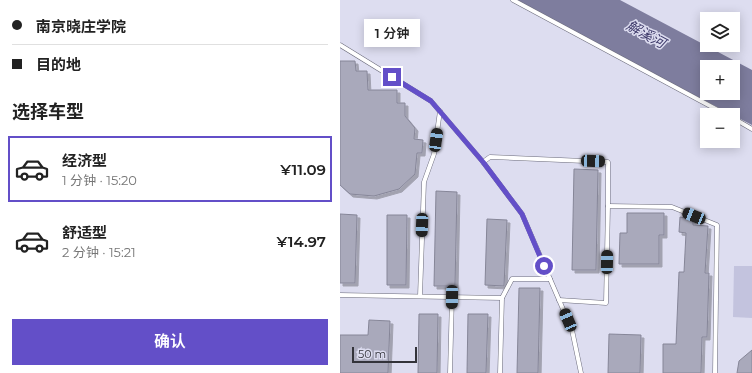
<!DOCTYPE html>
<html lang="zh">
<meta charset="utf-8">
<style>
body{margin:0;font-family:Montserrat,"Noto Sans SC",sans-serif;background:#f2f2f2;color:#222;height:100vh;display:flex;flex-direction:column;font-size:15px;white-space:nowrap}
*{box-sizing:border-box;margin:0}
p{font-size:13px;color:#767676}
.icon{flex:none;width:22px;height:22px;fill:none;stroke:currentColor;stroke-width:2;stroke-linecap:round;stroke-linejoin:round}
.map{position:relative;flex:1;overflow:hidden}
.sheet{display:flex;flex-direction:column;background:#fff;width:340px}
.sheet>*{flex:none}
.top-card{display:grid;align-content:center;height:88px;padding:0 12px;background:#fff}
.controls{position:absolute;left:360px;top:12px;display:grid;gap:8px}
.controls a{display:grid;place-items:center;width:40px;height:40px;border-radius:0px;background:#fff;box-shadow:0 2px 10px #0003;font-size:20px}
.scale{position:absolute;left:12px;bottom:10px;width:65px;box-sizing:border-box;padding-left:4px;border:2px solid #33333a;border-top:0;font-size:11px;line-height:14px;white-space:nowrap;color:#33333a;-webkit-text-stroke:3px #ddddf0;paint-order:stroke}
.end{position:absolute;width:18px;height:18px;margin:-9px;border:5px solid #634fc8;background:#fff;box-shadow:0 0 0 2px #fff}
.from{border-radius:50%}
.bubble{position:absolute;height:28px;border-radius:0px;background:#fff;box-shadow:0 2px 10px #0003;font-size:13px;font-weight:600;line-height:28px;text-align:center}
.car{position:absolute;width:12px;height:24px;margin:-12px -6px;border-radius:5px;box-shadow:0 0 3px 1px #0007;background:linear-gradient(#222 24%,#8ab4d8 0 40%,#222 0 76%,#8ab4d8 0 86%,#222 0)}
.top-card b{display:flex;align-items:center;gap:14px;height:38px;font-size:15px}
.top-card b+b{border-top:1px solid #e0e0e0}
.top-card i{width:10px;height:10px;background:#222}
ul{padding:0;list-style:none}
li{display:flex;align-items:center;gap:12px;height:66px;margin:0 8px 6px;padding:0 4px;border:2px solid transparent;border-radius:0px}
li div{flex:1}
li b{display:block;font-size:15px}
li em{font-style:normal;font-weight:600}
li.on{border-color:#634fc8}
li>.icon{width:36px;height:36px;stroke-width:1.5}
h2{padding:0 12px;font-size:18px;line-height:48px}
.primary-button{display:flex;gap:8px;margin-top:auto;padding:8px 12px}
.primary-button a{flex:1;height:46px;border-radius:0px;background:#634fc8;color:#fff;font-size:16px;font-weight:600;line-height:46px;text-align:center}
main{display:flex;flex:1;min-height:0}
.map>svg:first-child{display:block}
</style>
<main>
<section class="sheet">
<div class="top-card">
<b><i class="from"></i>南京晓庄学院</b>
<b><i></i>目的地</b>
</div>
<h2>选择车型</h2>
<ul>
<li class="on"><svg class="icon" aria-label="car" viewBox="0 0 24 24"><path d="M5 17H2v-5l4-1 3-4h7l3 4 3 1v5h-3M9 17h6M6 11h13"/><circle cx="7" cy="17" r="2"/><circle cx="17" cy="17" r="2"/></svg><div><b>经济型</b><p>1 分钟 · 15:20</p></div><em>¥11.09</em></li>
<li><svg class="icon" aria-label="car" viewBox="0 0 24 24"><path d="M5 17H2v-5l4-1 3-4h7l3 4 3 1v5h-3M9 17h6M6 11h13"/><circle cx="7" cy="17" r="2"/><circle cx="17" cy="17" r="2"/></svg><div><b>舒适型</b><p>2 分钟 · 15:21</p></div><em>¥14.97</em></li>
</ul>
<div class="primary-button"><a>确认</a></div>
</section>
<div class="map">
<svg width="412" height="373" viewBox="0 0 412 373">
<defs>
<filter id="shadow"><feDropShadow dx="3" dy="3" stdDeviation="0" flood-color="#0004"/></filter>
</defs>
<rect width="100%" height="100%" fill="#ddddf0"/>
<polygon fill="#c3c3de" points="394,266 412,266 412,318 393,317"/>
<path fill="#7e7d9e" fill-rule="evenodd" d="M171,0h109l132,70v55zM367,67h26v26h-26z"/>
<g fill="#a9a9bb" stroke="#868698" filter="url(#shadow)">
<polygon points="0,61 15,61 16,71 27,71 28,90 57,90 57,103 65,103 65,116 75,128 74,139 83,140 82,153 77,153 75,174 59,189 34,196 10,194 0,185"/>
<polygon points="234,169 258,170 256,270 232,270"/>
<polygon points="96,191 117,192 115,286 94,286"/>
<polygon points="287,213 324,213 324,235 319,235 319,264 279,264 280,233 287,233"/>
<polygon points="0,214 17,215 15,283 0,283"/>
<polygon points="47,215 67,215 66,285 47,285"/>
<polygon points="340,217 353,219 353,225 368,226 365,273 369,273 367,337 362,337 361,373 323,373 323,344 336,344 339,272 344,272 346,233 339,232"/>
<polygon points="147,219 167,220 164,286 145,285"/>
<polygon points="179,288 200,288 198,373 177,373"/>
<polygon points="79,314 98,314 97,373 78,373"/>
<polygon points="128,314 148,314 146,373 127,373"/>
<polygon points="29,320 50,321 48,373 0,373 0,335 28,335"/>
<polygon points="269,334 301,335 300,373 268,373"/>
<polygon points="412,350 412,373 397,373 399,361"/>
</g>
<g fill="none" stroke-linecap="round" stroke-linejoin="round">
<defs>
<g id="service">
<polyline points="173,0 387,115"/>
<polyline points="0,45 91,101 143,162 182,214 232,330 241,373"/>
<polyline points="393,118 412,129"/>
<polyline points="143,162 150,157 268,162 268,206"/>
<polyline points="0,295 162,298"/>
<polyline points="80,296 84,182 94,154 100,111"/>
<polyline points="219,300 266,303 268,206 332,207 377,225 375,373"/>
<polyline points="110,373 112,297"/>
<polyline points="160,373 162,298 172,279 210,279"/>
</g>
</defs>
<use href="#service" stroke="#6a6a7a" stroke-width="5"/>
<use href="#service" stroke="#fff" stroke-width="4"/>
</g>
<g fill="none" stroke-linecap="round" stroke-linejoin="round">
<polyline stroke="#634fc8" stroke-width="5" points="52,77 91,101 143,162 182,214 204,266"/>
</g>
<g text-anchor="middle" stroke-width="3" stroke-linejoin="round" paint-order="stroke">
<g font-size="14" font-style="italic" fill="#403c6c" stroke="#ddddf0">
<text transform="translate(306 34) rotate(29)" y="5">解溪河</text>
</g>
</g>
</svg>
<div class="controls">
<a><svg class="icon" aria-label="layers" viewBox="0 0 24 24"><path d="M12 4l9 5-9 5-9-5zM3 14l9 5 9-5"/></svg></a>
<a>+</a>
<a>−</a>
</div>
<div class="scale">50 m</div>
<i class="end from" style="left:204px;top:266px"></i>
<i class="end" style="left:52px;top:77px"></i>
<div class="bubble" style="left:24px;top:19px;width:56px">1 分钟</div>
<i class="car" style="left:96px;top:140px;rotate:8deg"></i>
<i class="car" style="left:253px;top:161px;rotate:92deg"></i>
<i class="car" style="left:354px;top:216px;rotate:292deg"></i>
<i class="car" style="left:82px;top:225px;rotate:182deg"></i>
<i class="car" style="left:267px;top:262px;rotate:1deg"></i>
<i class="car" style="left:112px;top:297px;rotate:181deg"></i>
<i class="car" style="left:228px;top:320px;rotate:337deg"></i>
</div>
</main>
